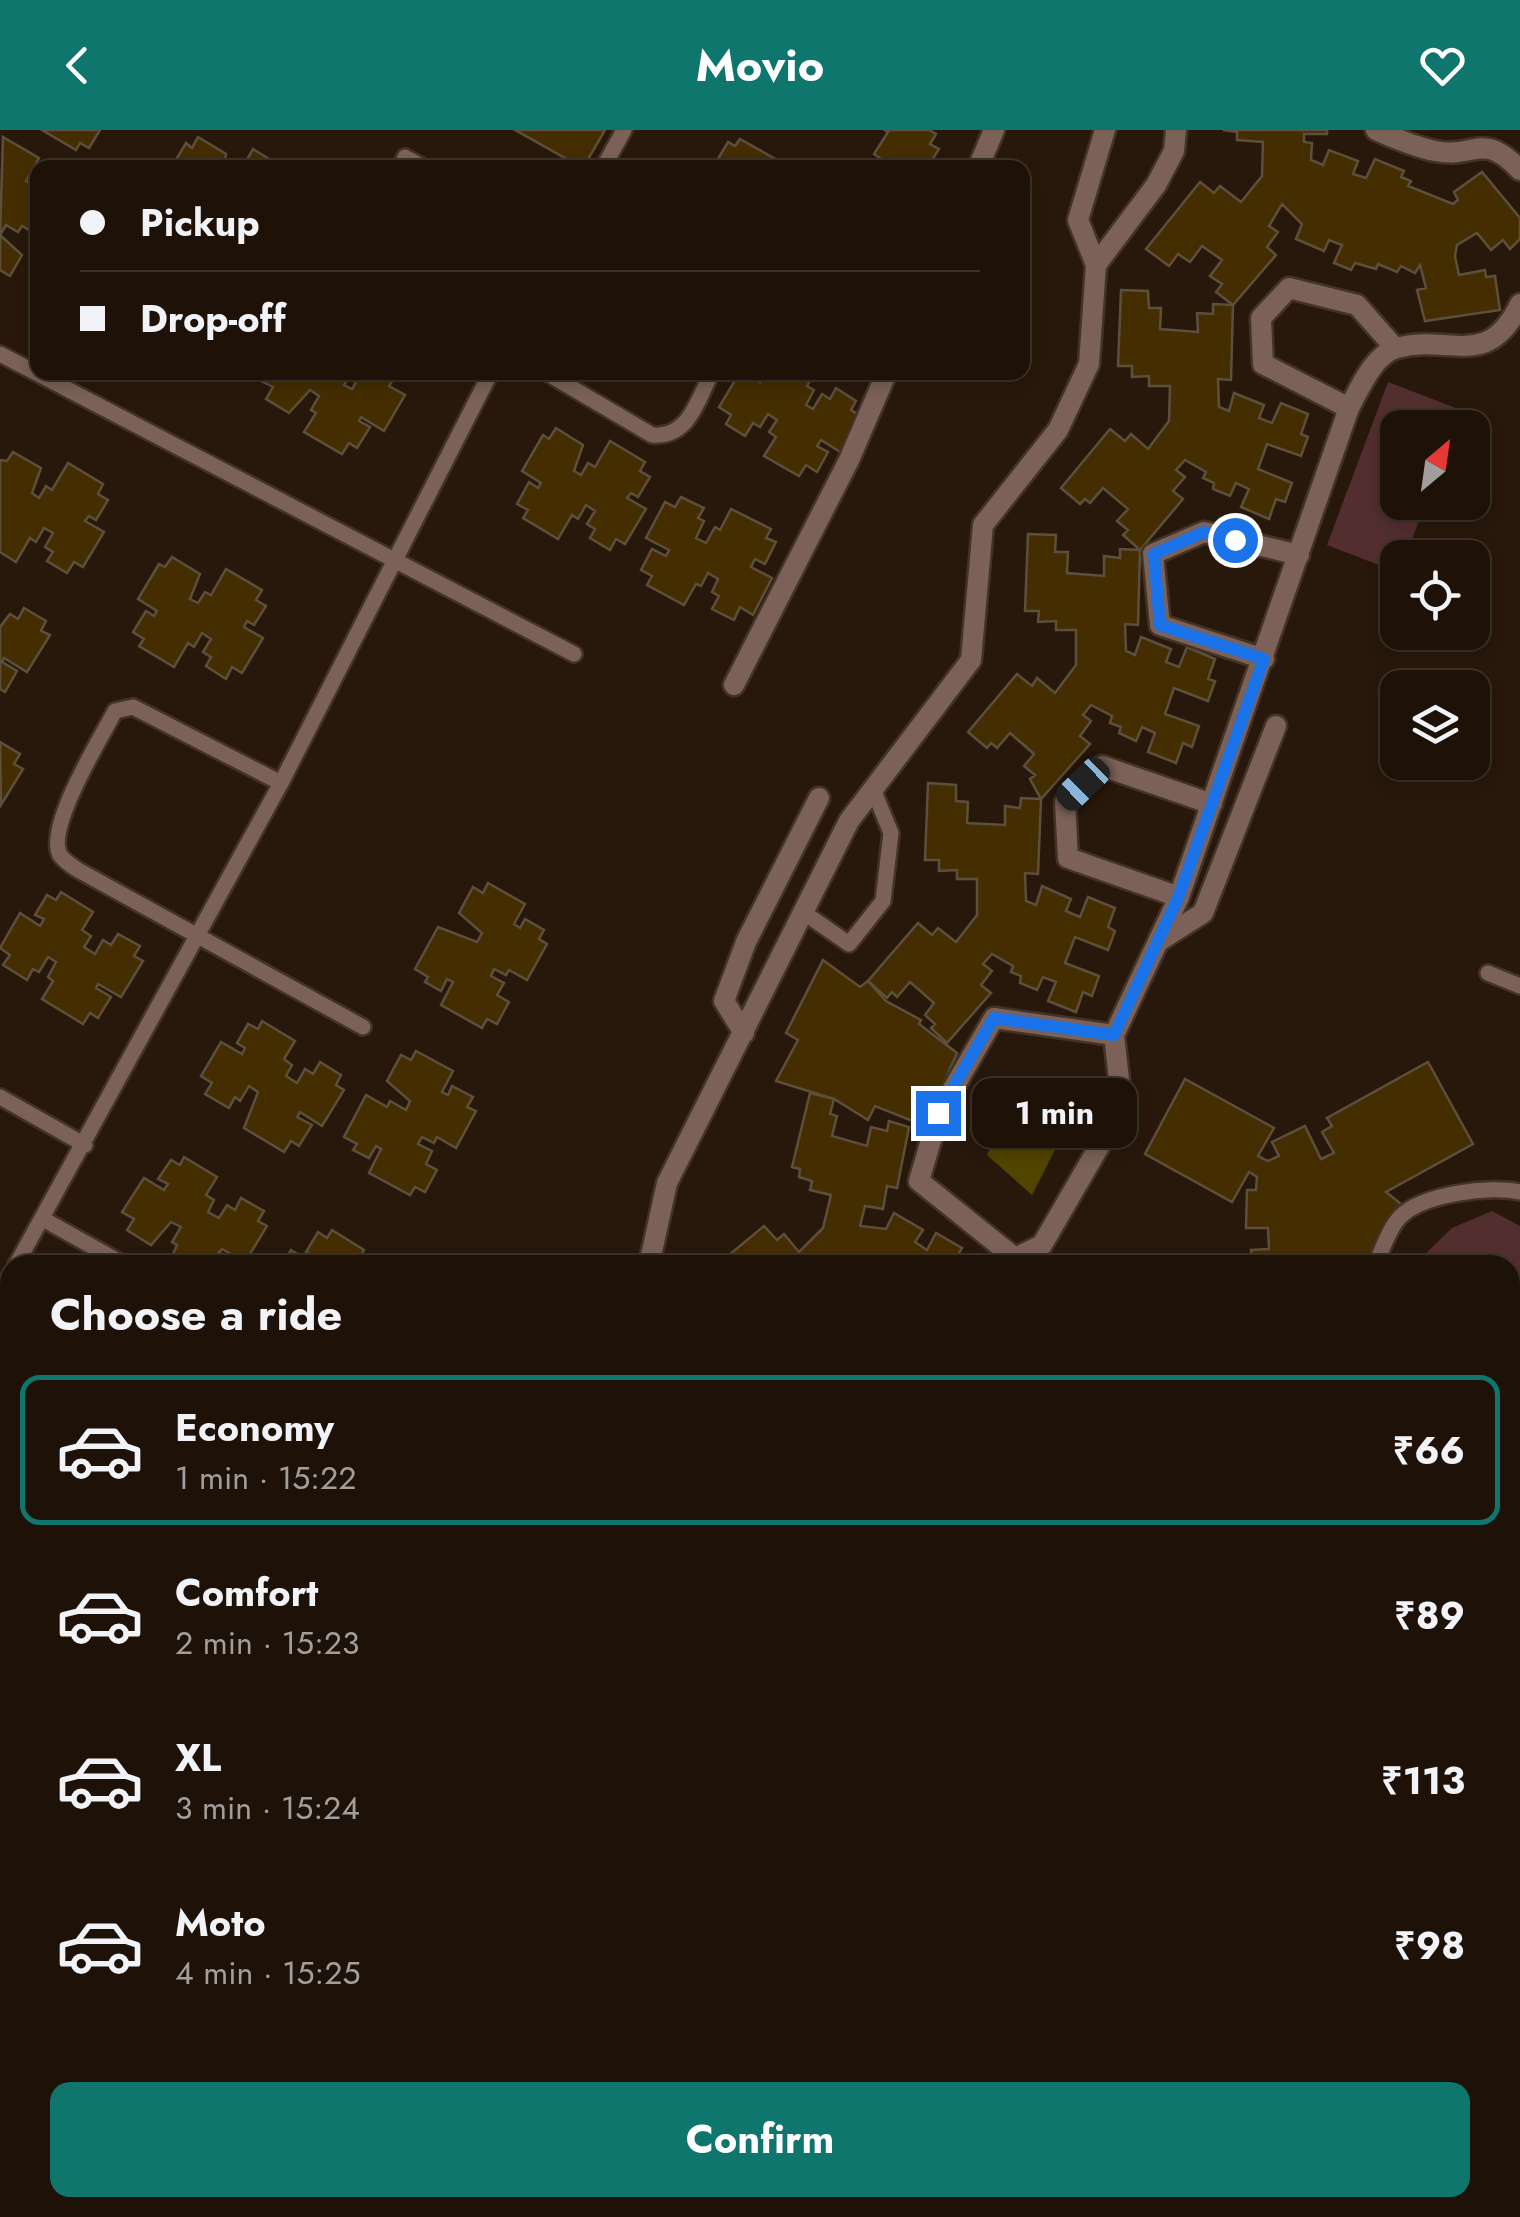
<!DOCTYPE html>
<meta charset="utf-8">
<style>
body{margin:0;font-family:Jost,sans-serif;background:#261b12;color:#f1f3f6;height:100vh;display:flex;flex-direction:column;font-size:38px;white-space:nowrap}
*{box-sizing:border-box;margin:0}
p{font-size:32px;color:#a19e9c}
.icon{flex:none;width:55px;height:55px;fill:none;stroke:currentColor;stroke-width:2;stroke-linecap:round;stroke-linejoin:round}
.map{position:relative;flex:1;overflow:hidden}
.side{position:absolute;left:0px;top:1125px;width:1520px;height:962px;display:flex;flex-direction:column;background:#1e1208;border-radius:30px 30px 0 0;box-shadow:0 5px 15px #0003,0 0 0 2px #3c3229}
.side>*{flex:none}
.hud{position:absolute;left:30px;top:30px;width:1000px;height:220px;border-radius:20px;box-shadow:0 5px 15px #0003,0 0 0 2px #3c3229;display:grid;align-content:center;height:220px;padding:0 50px;background:#1e1208}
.needle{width:65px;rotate:29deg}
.controls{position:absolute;left:1380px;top:280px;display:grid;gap:20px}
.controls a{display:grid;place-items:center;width:110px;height:110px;border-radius:20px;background:#1e1208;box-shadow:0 5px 15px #0003,0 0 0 2px #3c3229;font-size:50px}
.end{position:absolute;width:45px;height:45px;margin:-22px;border:12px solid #1a73e8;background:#fff;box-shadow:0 0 0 5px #fff}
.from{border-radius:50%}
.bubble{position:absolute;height:70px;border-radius:20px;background:#1e1208;box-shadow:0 5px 15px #0003,0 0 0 2px #3c3229;font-size:32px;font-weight:700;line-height:70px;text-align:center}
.car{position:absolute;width:30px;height:60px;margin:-30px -15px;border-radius:12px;box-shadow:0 0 8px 2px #0007;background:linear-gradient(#222 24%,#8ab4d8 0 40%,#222 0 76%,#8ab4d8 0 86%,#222 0)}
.hud b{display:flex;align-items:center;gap:35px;height:95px;font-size:38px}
.hud b+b{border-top:2px solid #3c3229}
.hud i{width:25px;height:25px;background:#f1f3f6}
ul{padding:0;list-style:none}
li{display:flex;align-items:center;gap:30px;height:150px;margin:0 20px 15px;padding:0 30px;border:5px solid transparent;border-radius:20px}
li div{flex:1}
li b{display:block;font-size:38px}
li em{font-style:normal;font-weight:700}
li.on{border-color:#0f766e}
li>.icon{width:90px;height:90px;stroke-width:1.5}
h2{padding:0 50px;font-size:45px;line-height:120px}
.action{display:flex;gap:20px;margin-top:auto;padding:20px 50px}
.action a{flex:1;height:115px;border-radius:20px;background:#0f766e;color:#fff;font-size:40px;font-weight:700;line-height:115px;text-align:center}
header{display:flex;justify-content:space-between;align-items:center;height:130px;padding:0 50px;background:#0f766e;color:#fff;font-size:45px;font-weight:700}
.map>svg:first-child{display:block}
</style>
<header><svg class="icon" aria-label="back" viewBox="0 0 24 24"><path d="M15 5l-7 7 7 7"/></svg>Movio<svg class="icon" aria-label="heart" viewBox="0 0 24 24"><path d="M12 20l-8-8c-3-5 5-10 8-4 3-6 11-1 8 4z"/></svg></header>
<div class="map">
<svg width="1520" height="2087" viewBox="0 0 1520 2087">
<rect width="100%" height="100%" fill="#28180b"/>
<g fill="#522e2f">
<polygon points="1388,252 1461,280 1454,297 1398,298 1398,372 1426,373 1405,427 1398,428 1397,442 1327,415"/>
<polygon points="1492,1081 1520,1096 1520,1310 1510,1304 1510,1135 1414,1135 1452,1098"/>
<polygon points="10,1184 10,1930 0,1947 0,1201"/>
<polygon points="1510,1355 1520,1360 1520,1505 1510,1524"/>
</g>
<polygon fill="#524500" points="1027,946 1086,959 1032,1065 987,1025"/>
<g fill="#442d00" stroke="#5c4f3c" stroke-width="2.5">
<polygon points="42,0 100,0 89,18 80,13 76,20"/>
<polygon points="515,0 605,0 583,38"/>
<polygon points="885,0 929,0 936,4 930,14 939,19 927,38 894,38 874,24 888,2"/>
<polygon points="1223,0 1327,0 1327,4 1304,4 1304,12 1312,13 1311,30 1323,35 1329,20 1358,31 1353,44 1366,48 1375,29 1404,41 1401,47 1411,51 1408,56 1453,74 1458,70 1454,62 1482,42 1520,88 1520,109 1510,119 1503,110 1491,120 1477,103 1457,115 1455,126 1459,145 1485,140 1486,147 1495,146 1500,180 1425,191 1417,160 1426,158 1420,135 1415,143 1401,136 1397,142 1378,134 1376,139 1355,133 1351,140 1334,133 1342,115 1329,110 1324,121 1296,109 1302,94 1282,74 1269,96 1278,102 1267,117 1276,125 1233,175 1216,162 1222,154 1210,146 1222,130 1202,116 1190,132 1178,124 1169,136 1146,119 1200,52 1214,63 1220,56 1241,72 1262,46 1263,12 1237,10 1237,2"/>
<polygon points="3,7 39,28 26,51 29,53 38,45 38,105 22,96 18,102 6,95 0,105"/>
<polygon points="198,7 226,24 224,38 171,38 186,13 192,18"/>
<polygon points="740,9 779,31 775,38 715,34 728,12 735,16"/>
<polygon points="253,19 284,38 242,38"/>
<polygon points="0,105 22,125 10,146 0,140"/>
<polygon points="1121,160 1148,161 1149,178 1161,178 1160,199 1198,202 1197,183 1213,184 1213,174 1233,175 1231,250 1218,249 1219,277 1229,281 1234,263 1264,275 1259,288 1272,293 1281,273 1308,284 1301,304 1308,307 1301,326 1267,314 1258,339 1292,353 1285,372 1276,369 1269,389 1241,377 1249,359 1236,353 1230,366 1213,359 1214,353 1203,348 1206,342 1185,330 1176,340 1185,347 1173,361 1183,369 1140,420 1123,405 1128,400 1117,391 1128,379 1103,358 1090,373 1085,369 1080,374 1061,358 1110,299 1125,311 1131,304 1148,319 1169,291 1170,256 1149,256 1149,246 1132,247 1132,236 1118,236"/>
<polygon points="266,242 352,242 344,255 352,259 361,243 368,248 371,242 391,242 396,245 389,256 405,265 384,301 361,287 359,291 370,297 357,318 349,313 342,324 304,302 316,283 311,280 319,266 310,260 289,283 266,269 273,257 261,251"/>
<polygon points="740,242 760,252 762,248 753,242 815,242 807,256 814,260 806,275 813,279 822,264 830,269 836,258 856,271 851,280 864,288 842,323 821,310 817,316 828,322 817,342 806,335 799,346 764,326 776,307 769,302 777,290 768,284 760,297 753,293 745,306 726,294 731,285 719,277"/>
<polygon points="556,298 583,315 574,341 581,345 588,333 595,337 610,311 645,332 640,341 650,347 638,367 631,363 627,368 646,379 625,414 616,409 610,420 590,408 595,399 587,394 595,381 586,375 578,389 572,385 558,409 523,388 528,380 517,374 529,352 538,358 541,353 522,341 543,305 549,309"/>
<polygon points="13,322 41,338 32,363 39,368 46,356 52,360 68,333 103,354 98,364 108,370 96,390 89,386 85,391 104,402 83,437 74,432 67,443 47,431 53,422 45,417 53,403 44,398 36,412 30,408 16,432 0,422 0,330 7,331"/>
<polygon points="681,367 704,378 698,388 704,391 696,408 706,413 715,397 720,400 731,379 771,399 766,408 776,412 765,434 755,429 751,437 772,448 753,485 740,477 734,490 712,479 719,466 712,462 718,449 708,443 701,456 696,454 684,475 647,455 652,446 641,440 652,419 666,426 669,420 646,408 665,372 675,377"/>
<polygon points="1028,404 1056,405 1055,422 1068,422 1067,443 1104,446 1104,426 1120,428 1120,419 1140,420 1138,495 1125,494 1126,521 1135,525 1141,507 1171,519 1166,532 1179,537 1187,517 1215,529 1208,549 1215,551 1208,571 1174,558 1165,584 1199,596 1192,617 1183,613 1176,633 1148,622 1155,603 1142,597 1136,611 1119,603 1121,597 1110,593 1112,586 1091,575 1083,585 1091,591 1080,606 1090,614 1041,669 1030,649 1035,645 1024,636 1034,624 1010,603 997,618 991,613 987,618 968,602 1017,544 1032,556 1037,548 1055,563 1076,535 1076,500 1056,500 1056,491 1038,492 1039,481 1025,481"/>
<polygon points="172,427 200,444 190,469 198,473 205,462 211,465 226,439 262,460 256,470 266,476 254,495 247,491 244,497 263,508 242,543 232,537 226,549 206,536 211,527 203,522 211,509 202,503 194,517 188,513 174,537 139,516 144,509 133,502 146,481 154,486 157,481 138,469 159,434 165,437"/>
<polygon points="24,478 46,491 41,501 50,505 27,542 4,528 2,532 17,541 5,562 0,559 0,497 10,484 18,489"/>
<polygon points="0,612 20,624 14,634 23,639 1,675"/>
<polygon points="928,653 956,655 956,671 968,672 967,693 1005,695 1005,676 1020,678 1021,668 1041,669 1038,744 1025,743 1026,771 1036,775 1042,756 1071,769 1066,781 1080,787 1088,767 1115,778 1108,797 1115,801 1108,820 1075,807 1065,833 1099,846 1092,866 1083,862 1076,882 1048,871 1056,852 1043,847 1037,860 1020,853 1021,846 1011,842 1013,836 992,824 983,834 992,841 981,855 991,863 947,913 931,898 935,894 925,885 934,873 910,852 897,867 892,862 887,868 868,851 918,793 932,805 938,798 956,812 977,785 977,749 957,749 957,740 939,741 939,730 925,730"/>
<polygon points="488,753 525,774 514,794 520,798 525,789 544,800 539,809 547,814 527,850 509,840 506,845 494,839 491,846 504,853 497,865 509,872 497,894 487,889 482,898 441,875 453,852 447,849 441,861 425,852 428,847 415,839 438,797 477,812 482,803 459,783 473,757 483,763"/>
<polygon points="61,762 93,782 82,800 91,806 84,817 95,824 103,810 111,815 118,804 140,816 134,826 143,831 121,867 98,854 96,858 111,867 98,888 90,883 83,894 42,869 53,851 48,847 56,832 48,827 39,842 33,839 27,850 3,835 10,825 0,818 20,783 40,796 44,789 35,785 47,765 56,770"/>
<polygon points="823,830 860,857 868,851 886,871 921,890 919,894 957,923 925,996 875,976 868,990 834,969 776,951 798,910 786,903"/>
<polygon points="262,891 295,911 284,929 292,935 286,946 297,953 305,939 313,944 320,932 341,945 336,955 344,960 322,996 300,982 297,987 312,995 299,1016 291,1011 284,1022 244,998 258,962 249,956 240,971 235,967 229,978 205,964 212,953 201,946 221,912 242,924 245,918 237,913 248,894 258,899"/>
<polygon points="416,921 453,941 442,962 448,965 452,956 473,967 467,977 476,981 456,1018 437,1007 434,1013 422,1007 418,1014 432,1021 426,1034 437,1040 425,1062 415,1057 410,1065 369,1043 381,1019 376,1016 369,1028 353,1020 357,1014 344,1007 366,965 387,977 390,971 406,980 410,971 387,951 401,925 411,930"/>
<polygon points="1428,932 1473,1014 1386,1062 1401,1074 1367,1135 1252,1135 1251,1120 1269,1119 1268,1098 1246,1098 1247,1060 1256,1060 1257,1047 1249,1042 1232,1072 1145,1024 1185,949 1274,998 1258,1026 1268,1031 1279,1026 1272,1012 1305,996 1321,1029 1334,1023 1322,1002 1332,996 1327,988"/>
<polygon points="810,963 834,969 830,984 837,986 832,1006 867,1016 871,997 887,1001 889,991 909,997 897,1058 887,1056 883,1079 865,1076 860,1096 886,1099 894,1083 923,1100 915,1112 927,1120 936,1103 962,1118 952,1135 717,1135 764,1096 777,1110 784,1104 799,1122 823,1098 831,1065 810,1060 812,1051 799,1047 800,1039 792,1037"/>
<polygon points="184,1027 217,1047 206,1065 214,1070 208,1082 219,1088 227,1075 235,1080 241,1068 264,1081 258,1091 267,1096 245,1132 222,1119 219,1122 234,1131 232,1135 168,1135 177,1115 172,1112 181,1097 171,1092 151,1115 127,1100 134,1089 122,1082 144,1048 164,1060 168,1054 158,1049 171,1030 180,1035"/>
<polygon points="332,1100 364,1120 355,1135 282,1135 291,1120 311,1133 315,1127 306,1122 318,1102 327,1108"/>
<polygon points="1009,2078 1097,2078 1079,2086 1055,2083 1053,2087 1023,2087"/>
<polygon points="1460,2078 1487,2078 1504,2087 1455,2087"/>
</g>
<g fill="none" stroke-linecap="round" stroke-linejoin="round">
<defs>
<g id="lane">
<polyline points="400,38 405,27 425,38"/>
<polyline points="603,38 624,0"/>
<polyline points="0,224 574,524"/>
<path d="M545,242l107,63c37,3 45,-34 60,-63"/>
<path d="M281,653l-148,-76 -18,4c-14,27 -70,117 -55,144 4,6 12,11 18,15l285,157"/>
<polyline points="803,782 849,814 883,771 891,703 873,659"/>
<polyline points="1488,843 1520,856"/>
<polyline points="0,967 85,1015"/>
<polyline points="43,1089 125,1135"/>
<polyline points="16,1135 281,653 491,242"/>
<path d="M1375,1135c7,-14 14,-37 25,-48 22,-23 91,-32 120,-25"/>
<polyline points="0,1163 10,1146"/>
<polyline points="1510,1322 1520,1327"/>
<polyline points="1510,1564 1520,1567"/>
<polyline points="1510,1657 1520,1639"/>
<polyline points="900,2078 913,2087"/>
<polyline points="835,2087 835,2078"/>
<polyline points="1135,2087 1145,2078"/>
<polyline points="1272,2087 1277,2078"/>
</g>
<g id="street">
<path d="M1376,0c18,8 40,17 59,21 42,8 46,-21 85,19"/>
<polyline points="978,38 994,0"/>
<polyline points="1096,135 1078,90 1105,0"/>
<polyline points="1349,278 1263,234 1261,188 1289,158 1357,175 1395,218"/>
<polyline points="1264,529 1160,495 1153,424 1204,402 1299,425"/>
<polyline points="734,555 849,330 887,242"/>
<polyline points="1179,767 1068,728 1065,672 1102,636 1212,674"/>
<polyline points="1159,811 1203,783 1276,596"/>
<polyline points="744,903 724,871 746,812 819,668"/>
<polyline points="1015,1128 919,1051 939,983 994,888 1114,905"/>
<polyline points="649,1135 667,1053 849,691 971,530 983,395 1058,300 1089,234 1096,135 1156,55 1174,21 1176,0"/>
<path d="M1010,1135l5,-7 27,-13 80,-138 -8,-72 65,-138 170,-489c11,-20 24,-53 48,-60 52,-15 90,24 123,-44"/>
<polyline points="46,2087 53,2078"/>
<polyline points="91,2087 98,2078"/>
<polyline points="522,2087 523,2078"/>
</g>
</defs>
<use href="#lane" stroke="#423326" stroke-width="20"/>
<use href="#street" stroke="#423326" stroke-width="25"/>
<use href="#lane" stroke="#7b6158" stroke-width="15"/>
<use href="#street" stroke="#7b6158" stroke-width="20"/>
</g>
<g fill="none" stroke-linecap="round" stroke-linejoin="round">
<polyline stroke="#1a73e8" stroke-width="12" points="938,983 994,888 1114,905 1178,768 1264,529 1160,495 1154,424 1204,402 1235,410"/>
</g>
</svg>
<div class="controls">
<a><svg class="needle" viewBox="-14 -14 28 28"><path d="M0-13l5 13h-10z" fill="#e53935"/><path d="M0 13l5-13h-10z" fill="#a19e9c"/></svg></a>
<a><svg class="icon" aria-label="locate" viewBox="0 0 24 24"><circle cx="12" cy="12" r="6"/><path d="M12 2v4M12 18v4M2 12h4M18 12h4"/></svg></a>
<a><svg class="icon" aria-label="layers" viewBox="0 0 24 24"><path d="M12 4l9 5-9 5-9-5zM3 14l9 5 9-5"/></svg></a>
</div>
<i class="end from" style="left:1235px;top:410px"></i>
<i class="end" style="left:938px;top:983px"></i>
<div class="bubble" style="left:972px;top:948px;width:165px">1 min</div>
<i class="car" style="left:1083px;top:654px;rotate:226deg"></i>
<div class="hud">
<b><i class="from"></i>Pickup</b>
<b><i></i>Drop-off</b>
</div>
<section class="side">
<h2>Choose a ride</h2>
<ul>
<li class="on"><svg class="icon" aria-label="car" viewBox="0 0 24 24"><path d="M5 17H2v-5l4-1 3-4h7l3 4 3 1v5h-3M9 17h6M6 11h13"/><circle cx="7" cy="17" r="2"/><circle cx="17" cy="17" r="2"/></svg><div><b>Economy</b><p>1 min · 15:22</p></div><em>₹66</em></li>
<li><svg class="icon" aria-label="car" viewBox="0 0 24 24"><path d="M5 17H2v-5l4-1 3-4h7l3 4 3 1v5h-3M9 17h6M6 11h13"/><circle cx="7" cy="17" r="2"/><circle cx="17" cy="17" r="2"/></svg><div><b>Comfort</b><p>2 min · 15:23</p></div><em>₹89</em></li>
<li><svg class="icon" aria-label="car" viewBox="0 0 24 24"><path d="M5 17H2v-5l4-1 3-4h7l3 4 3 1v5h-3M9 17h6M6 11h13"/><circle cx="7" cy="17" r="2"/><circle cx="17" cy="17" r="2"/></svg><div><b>XL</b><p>3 min · 15:24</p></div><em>₹113</em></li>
<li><svg class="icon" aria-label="car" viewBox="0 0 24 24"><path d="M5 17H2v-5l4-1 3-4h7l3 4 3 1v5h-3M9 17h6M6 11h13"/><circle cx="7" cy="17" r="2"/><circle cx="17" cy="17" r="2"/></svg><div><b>Moto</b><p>4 min · 15:25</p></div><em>₹98</em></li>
</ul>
<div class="action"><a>Confirm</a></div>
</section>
</div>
